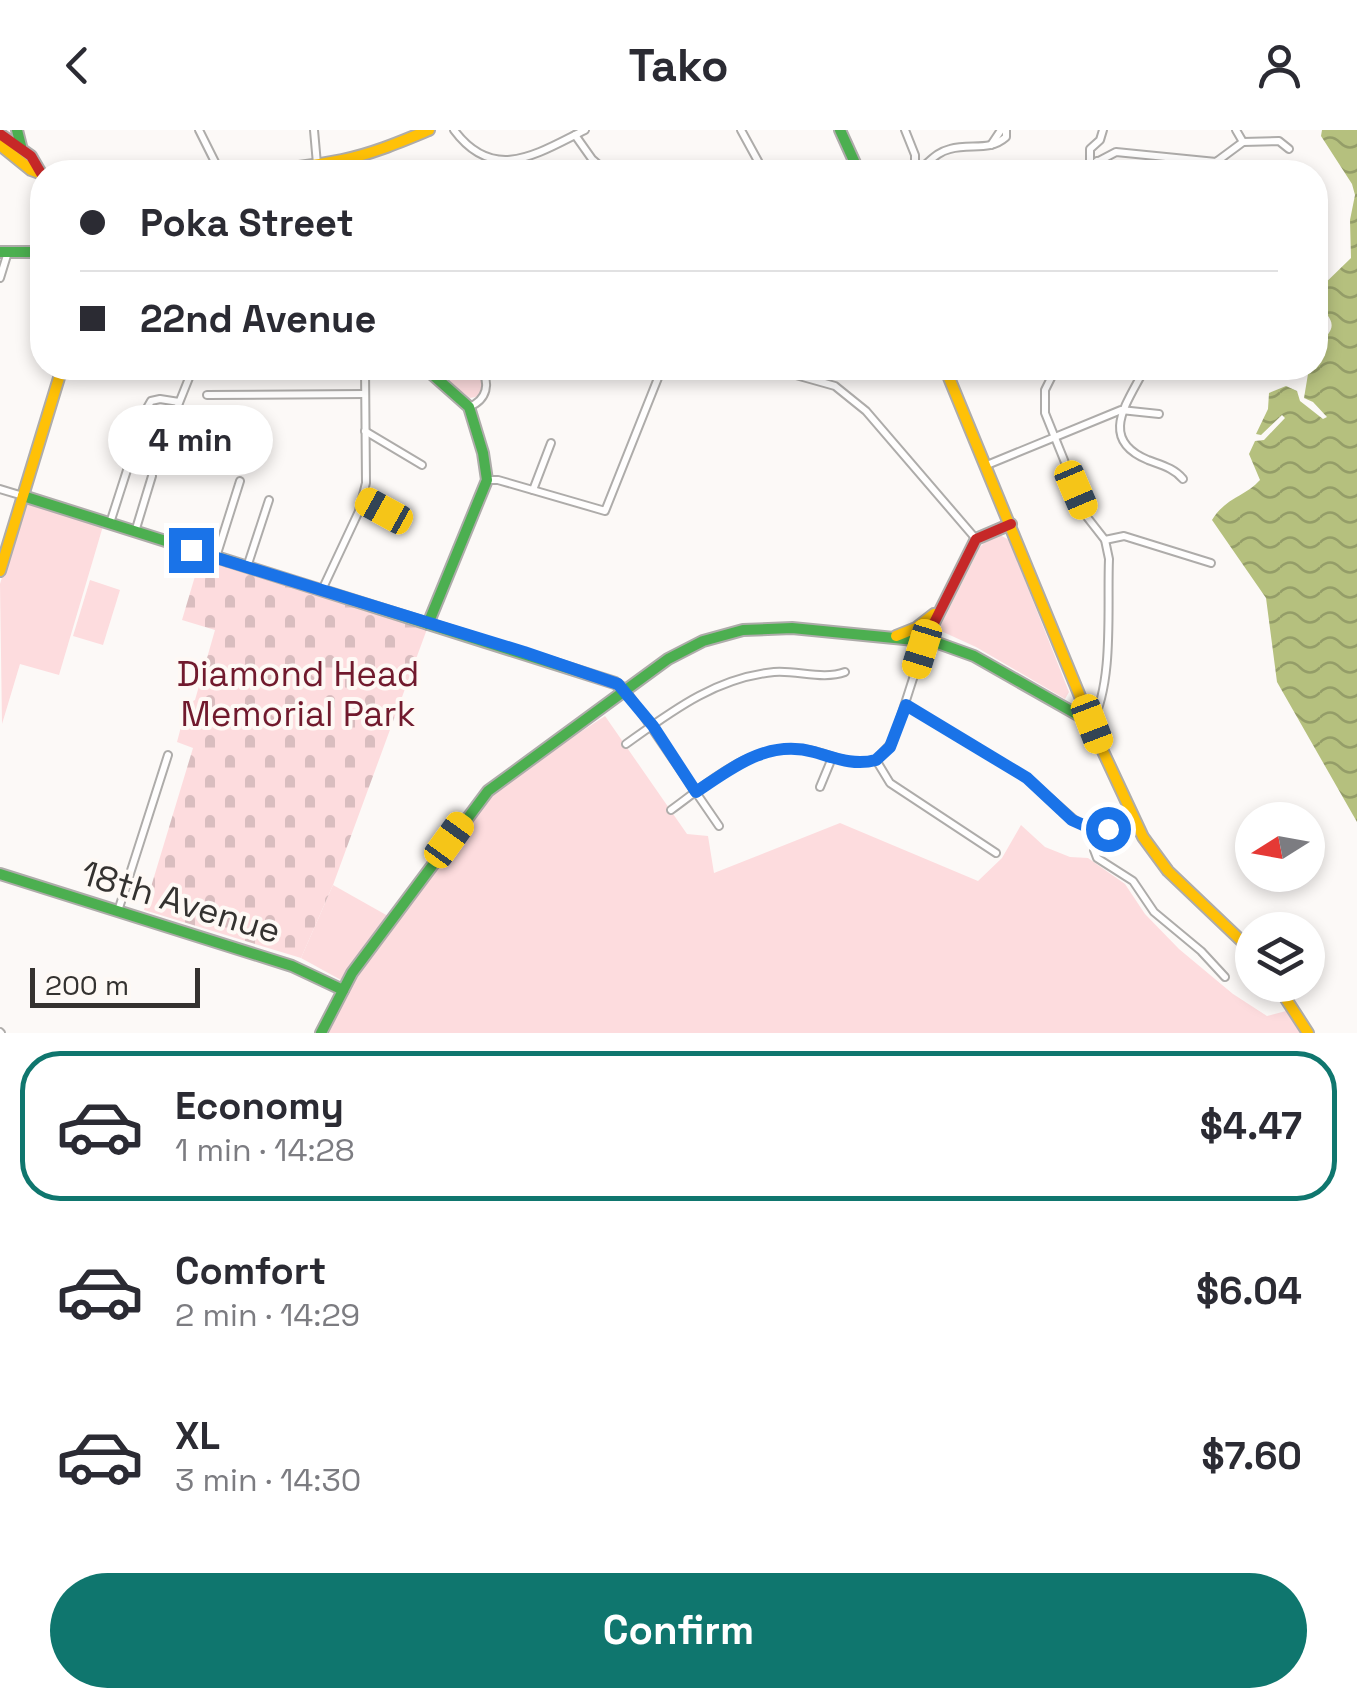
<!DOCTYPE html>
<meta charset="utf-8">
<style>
body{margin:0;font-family:"Space Grotesk",sans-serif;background:#f7f7f7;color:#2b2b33;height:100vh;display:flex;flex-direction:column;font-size:38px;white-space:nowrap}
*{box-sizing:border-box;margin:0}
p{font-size:32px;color:#7c7c81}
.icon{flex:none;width:55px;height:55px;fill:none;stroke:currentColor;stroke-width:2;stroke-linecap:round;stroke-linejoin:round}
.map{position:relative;height:903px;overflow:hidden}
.panel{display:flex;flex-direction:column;background:#fff;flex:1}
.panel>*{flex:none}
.banner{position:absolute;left:30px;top:30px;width:1298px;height:220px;border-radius:40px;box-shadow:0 5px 15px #0003;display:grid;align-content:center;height:220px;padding:0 50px;background:#fff}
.needle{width:65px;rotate:259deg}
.buttons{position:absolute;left:1235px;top:672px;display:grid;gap:20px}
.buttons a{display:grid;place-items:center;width:90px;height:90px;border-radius:50%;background:#fff;box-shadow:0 5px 15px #0003;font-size:50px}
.scale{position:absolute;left:30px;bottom:25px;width:170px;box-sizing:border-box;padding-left:10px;border:5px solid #343230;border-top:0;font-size:28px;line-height:35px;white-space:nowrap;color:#343230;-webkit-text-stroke:8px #fef9f5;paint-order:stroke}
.end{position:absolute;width:45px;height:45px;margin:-22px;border:12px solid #1a73e8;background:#fff;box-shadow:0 0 0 5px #fff}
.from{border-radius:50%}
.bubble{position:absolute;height:70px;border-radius:35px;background:#fff;box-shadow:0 5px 15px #0003;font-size:32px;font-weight:800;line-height:70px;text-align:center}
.car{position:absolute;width:30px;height:60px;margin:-30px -15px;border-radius:12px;box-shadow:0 0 8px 2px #0007;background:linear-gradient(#f5c518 24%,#345 0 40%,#f5c518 0 76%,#345 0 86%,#f5c518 0)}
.banner b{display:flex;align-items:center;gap:35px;height:95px;font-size:38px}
.banner b+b{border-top:2px solid #e1e1e2}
.banner i{width:25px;height:25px;background:#2b2b33}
ul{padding:18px 0 0;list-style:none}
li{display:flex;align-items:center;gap:30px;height:150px;margin:0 20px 15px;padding:0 30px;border:5px solid transparent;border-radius:40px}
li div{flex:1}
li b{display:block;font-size:38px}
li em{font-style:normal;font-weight:800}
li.current{border-color:#0f766e}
li>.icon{width:90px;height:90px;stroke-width:1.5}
.action{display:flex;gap:20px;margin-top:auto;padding:20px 50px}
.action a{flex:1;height:115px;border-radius:60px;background:#0f766e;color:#fff;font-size:40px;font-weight:800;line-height:115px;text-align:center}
header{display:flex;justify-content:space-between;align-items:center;height:130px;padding:0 50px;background:#fff;font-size:45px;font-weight:800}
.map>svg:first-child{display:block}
</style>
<header><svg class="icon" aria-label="back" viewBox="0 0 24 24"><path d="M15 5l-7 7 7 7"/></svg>Tako<svg class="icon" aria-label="person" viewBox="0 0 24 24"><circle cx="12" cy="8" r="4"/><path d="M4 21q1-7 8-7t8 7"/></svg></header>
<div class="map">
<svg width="1357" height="903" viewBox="0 0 1357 903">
<defs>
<pattern id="cemetery-stones" width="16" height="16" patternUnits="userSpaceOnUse" patternTransform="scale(2.5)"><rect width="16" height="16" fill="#fddcde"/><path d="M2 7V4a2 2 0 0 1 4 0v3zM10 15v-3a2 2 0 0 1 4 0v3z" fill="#d9bdbf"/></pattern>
<pattern id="water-waves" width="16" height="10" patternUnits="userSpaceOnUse" patternTransform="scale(2.5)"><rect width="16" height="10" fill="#b5c07e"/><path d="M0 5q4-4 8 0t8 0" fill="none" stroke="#949d68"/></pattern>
</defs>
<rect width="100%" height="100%" fill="#fcf9f7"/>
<g fill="#fddcde">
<polygon points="432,238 478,238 484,252 481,266 470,268"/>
<polygon points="24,372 103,396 59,545 20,534 2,594 0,454"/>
<polygon points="1000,405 1009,410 1069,562 1065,569 976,517 941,501 941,495 980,417 987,410"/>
<polygon points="90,450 120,460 103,515 73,506"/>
<polygon points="605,586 687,704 708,706 714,743 840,693 978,751 1002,728 1021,695 1045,717 1070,727 1088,728 1125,754 1145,784 1179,819 1233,864 1267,886 1286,881 1300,903 328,903 357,846 483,673 516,644"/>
<polygon points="333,755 388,786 341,850 301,828"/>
</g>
<polygon fill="url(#cemetery-stones)" points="201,426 427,499 333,755 301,828 144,780 193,618 177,612 187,574 195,570 215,500 182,490"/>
<path fill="url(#water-waves)" d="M1322,0h35v692l-80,-140 -11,-84 -54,-78c14,-23 33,-23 48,-40l-11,-26 6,-13 9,-1 21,-22 -3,-3 -21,20 -5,-1 12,-25 1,-16 17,-7 11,5 3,10 23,18 4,-2 -14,-15 -9,-4 5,-30h6v-20c26,-24 18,-25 0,-49v-6l36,-35 -1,-38 5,-25 -3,-11 -31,-48z"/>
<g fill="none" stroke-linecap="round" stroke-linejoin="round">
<defs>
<g id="street">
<polyline points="199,0 218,38"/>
<polyline points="314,0 317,34"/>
<path d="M454,0c40,54 84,23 131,0"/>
<polyline points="741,0 764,42"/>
<polyline points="905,0 915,25 915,41"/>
<polyline points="1236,0 1243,12"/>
<polyline points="575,5 592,29 607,42"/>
<polyline points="1243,12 1279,11 1289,19"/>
<polyline points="991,15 1001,0"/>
<polyline points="1097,31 1104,42"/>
<polyline points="1216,32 1227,42"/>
<polyline points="1090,33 1090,19 1100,10 1103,0"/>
<path d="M915,42c14,-8 19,-19 35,-23 21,-6 39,3 56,-12v-7"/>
<polyline points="1078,42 1116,22 1216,32 1243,12"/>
<polyline points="0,148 8,122"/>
<polyline points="771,238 835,256 866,281 976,409"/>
<path d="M1056,238l-11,22v23l42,104 18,23 4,19c-2,48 5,122 -17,164"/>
<path d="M1145,238c-17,34 -48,71 3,92 13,5 26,8 35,19"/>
<polyline points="207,265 365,264"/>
<path d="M469,277c18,-7 22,-24 11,-39"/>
<polyline points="169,298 193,238"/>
<polyline points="365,301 422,335"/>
<polyline points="987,335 1121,280 1159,284"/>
<polyline points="487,350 498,350 605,381 662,238"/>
<polyline points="0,359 23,366"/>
<polyline points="533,360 551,313"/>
<polyline points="362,369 405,393"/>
<polyline points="110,393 147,278 151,271 160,269 179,272"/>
<polyline points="135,402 152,346"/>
<polyline points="1105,410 1124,406 1211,433"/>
<polyline points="216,427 240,351"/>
<polyline points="247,437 269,370"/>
<polyline points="322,460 359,381 366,353 365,238"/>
<polyline points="627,562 719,696"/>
<polyline points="906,575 1027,648 1078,693 1108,699 1134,690"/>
<path d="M626,614c46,-33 89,-66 148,-72 23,-2 49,8 71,0"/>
<polyline points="876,630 890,653 996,723"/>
<polyline points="820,657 832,628"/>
<path d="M671,680c40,-29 84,-70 138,-60 23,5 43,17 67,10l17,-19 32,-100"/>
<polyline points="1096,699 1094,720 1097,728 1133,751 1154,782 1201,821 1225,847"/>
<polyline points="118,781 168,625"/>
<polyline points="0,902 1,903"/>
</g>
<g id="fast">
<polyline points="17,0 21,16"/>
<polyline points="840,0 859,42"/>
<polyline points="0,122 42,122"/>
<polyline points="425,238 469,277 483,323 487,350 428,494"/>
<polyline points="23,366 615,553 627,562"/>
<polyline points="0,744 292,836 343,860"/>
<polyline points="321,903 352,843 488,661 668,529 703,511 743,500 792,498 935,512 974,526 1092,593"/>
</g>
<g id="slow">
<polyline points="0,15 31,40 42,44"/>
<path d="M58,42c94,-3 191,7 284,-12 30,-6 58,-18 87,-30"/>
<polyline points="945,238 1100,615 1143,707 1168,741 1252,821"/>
<polyline points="0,441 62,238"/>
<polyline points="896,506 916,498 934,484"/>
<polyline points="1277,855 1308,903"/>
</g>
<g id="jam">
<polyline points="0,4 31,26 42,45"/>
<polyline points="925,511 976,409 1011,394"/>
</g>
</defs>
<use href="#street" stroke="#aeacaa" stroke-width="10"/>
<use href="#fast" stroke="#aeacaa" stroke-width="14"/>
<use href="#slow" stroke="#aeacaa" stroke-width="14"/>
<use href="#jam" stroke="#aeacaa" stroke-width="14"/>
<use href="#street" stroke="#fffefe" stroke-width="6"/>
<use href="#fast" stroke="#4caf50" stroke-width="10"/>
<use href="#slow" stroke="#ffc107" stroke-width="10"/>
<use href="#jam" stroke="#c62828" stroke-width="10"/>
</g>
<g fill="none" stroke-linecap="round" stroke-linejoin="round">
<path stroke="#1a73e8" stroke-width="12" d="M191,420l333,102 94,32 35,42 43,66c36,-24 71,-53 118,-40 21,6 40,14 62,8l14,-13 16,-42 121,73 45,42 18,8 18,1"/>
</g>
<g text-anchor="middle" stroke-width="8" stroke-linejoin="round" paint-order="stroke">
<g font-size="35" fill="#711a2d" stroke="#fef9f5">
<text x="298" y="556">Diamond Head<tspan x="298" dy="40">Memorial Park</tspan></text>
</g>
<g font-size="35" fill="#343230" stroke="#fef9f5">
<text transform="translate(181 772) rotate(17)" y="12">18th Avenue</text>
</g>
</g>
</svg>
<div class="buttons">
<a><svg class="needle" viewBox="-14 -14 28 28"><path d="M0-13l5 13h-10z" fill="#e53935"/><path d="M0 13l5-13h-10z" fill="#7c7c81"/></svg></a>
<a><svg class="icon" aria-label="layers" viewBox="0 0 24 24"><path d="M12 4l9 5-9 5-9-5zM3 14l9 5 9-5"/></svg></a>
</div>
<div class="scale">200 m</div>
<i class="end from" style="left:1108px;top:699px"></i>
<i class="end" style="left:191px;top:420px"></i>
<div class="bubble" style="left:108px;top:275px;width:165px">4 min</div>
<i class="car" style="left:1076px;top:360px;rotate:157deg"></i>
<i class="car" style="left:384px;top:381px;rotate:299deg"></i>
<i class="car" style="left:922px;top:519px;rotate:197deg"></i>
<i class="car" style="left:1092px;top:594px;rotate:159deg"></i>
<i class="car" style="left:449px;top:710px;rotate:36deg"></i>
<div class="banner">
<b><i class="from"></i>Poka Street</b>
<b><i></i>22nd Avenue</b>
</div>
</div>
<section class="panel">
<ul>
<li class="current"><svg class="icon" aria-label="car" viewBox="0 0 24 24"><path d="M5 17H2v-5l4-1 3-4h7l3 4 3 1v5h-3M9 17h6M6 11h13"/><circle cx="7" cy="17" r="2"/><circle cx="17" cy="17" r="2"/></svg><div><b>Economy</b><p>1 min · 14:28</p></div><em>$4.47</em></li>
<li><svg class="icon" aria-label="car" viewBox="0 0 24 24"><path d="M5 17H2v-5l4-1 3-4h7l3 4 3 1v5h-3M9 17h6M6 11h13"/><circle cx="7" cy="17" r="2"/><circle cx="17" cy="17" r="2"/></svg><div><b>Comfort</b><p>2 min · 14:29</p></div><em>$6.04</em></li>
<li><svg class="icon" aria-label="car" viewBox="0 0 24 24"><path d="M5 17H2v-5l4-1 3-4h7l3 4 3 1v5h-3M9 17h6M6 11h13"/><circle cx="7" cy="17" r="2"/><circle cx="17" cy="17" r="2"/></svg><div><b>XL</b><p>3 min · 14:30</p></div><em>$7.60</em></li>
</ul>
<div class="action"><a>Confirm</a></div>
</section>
